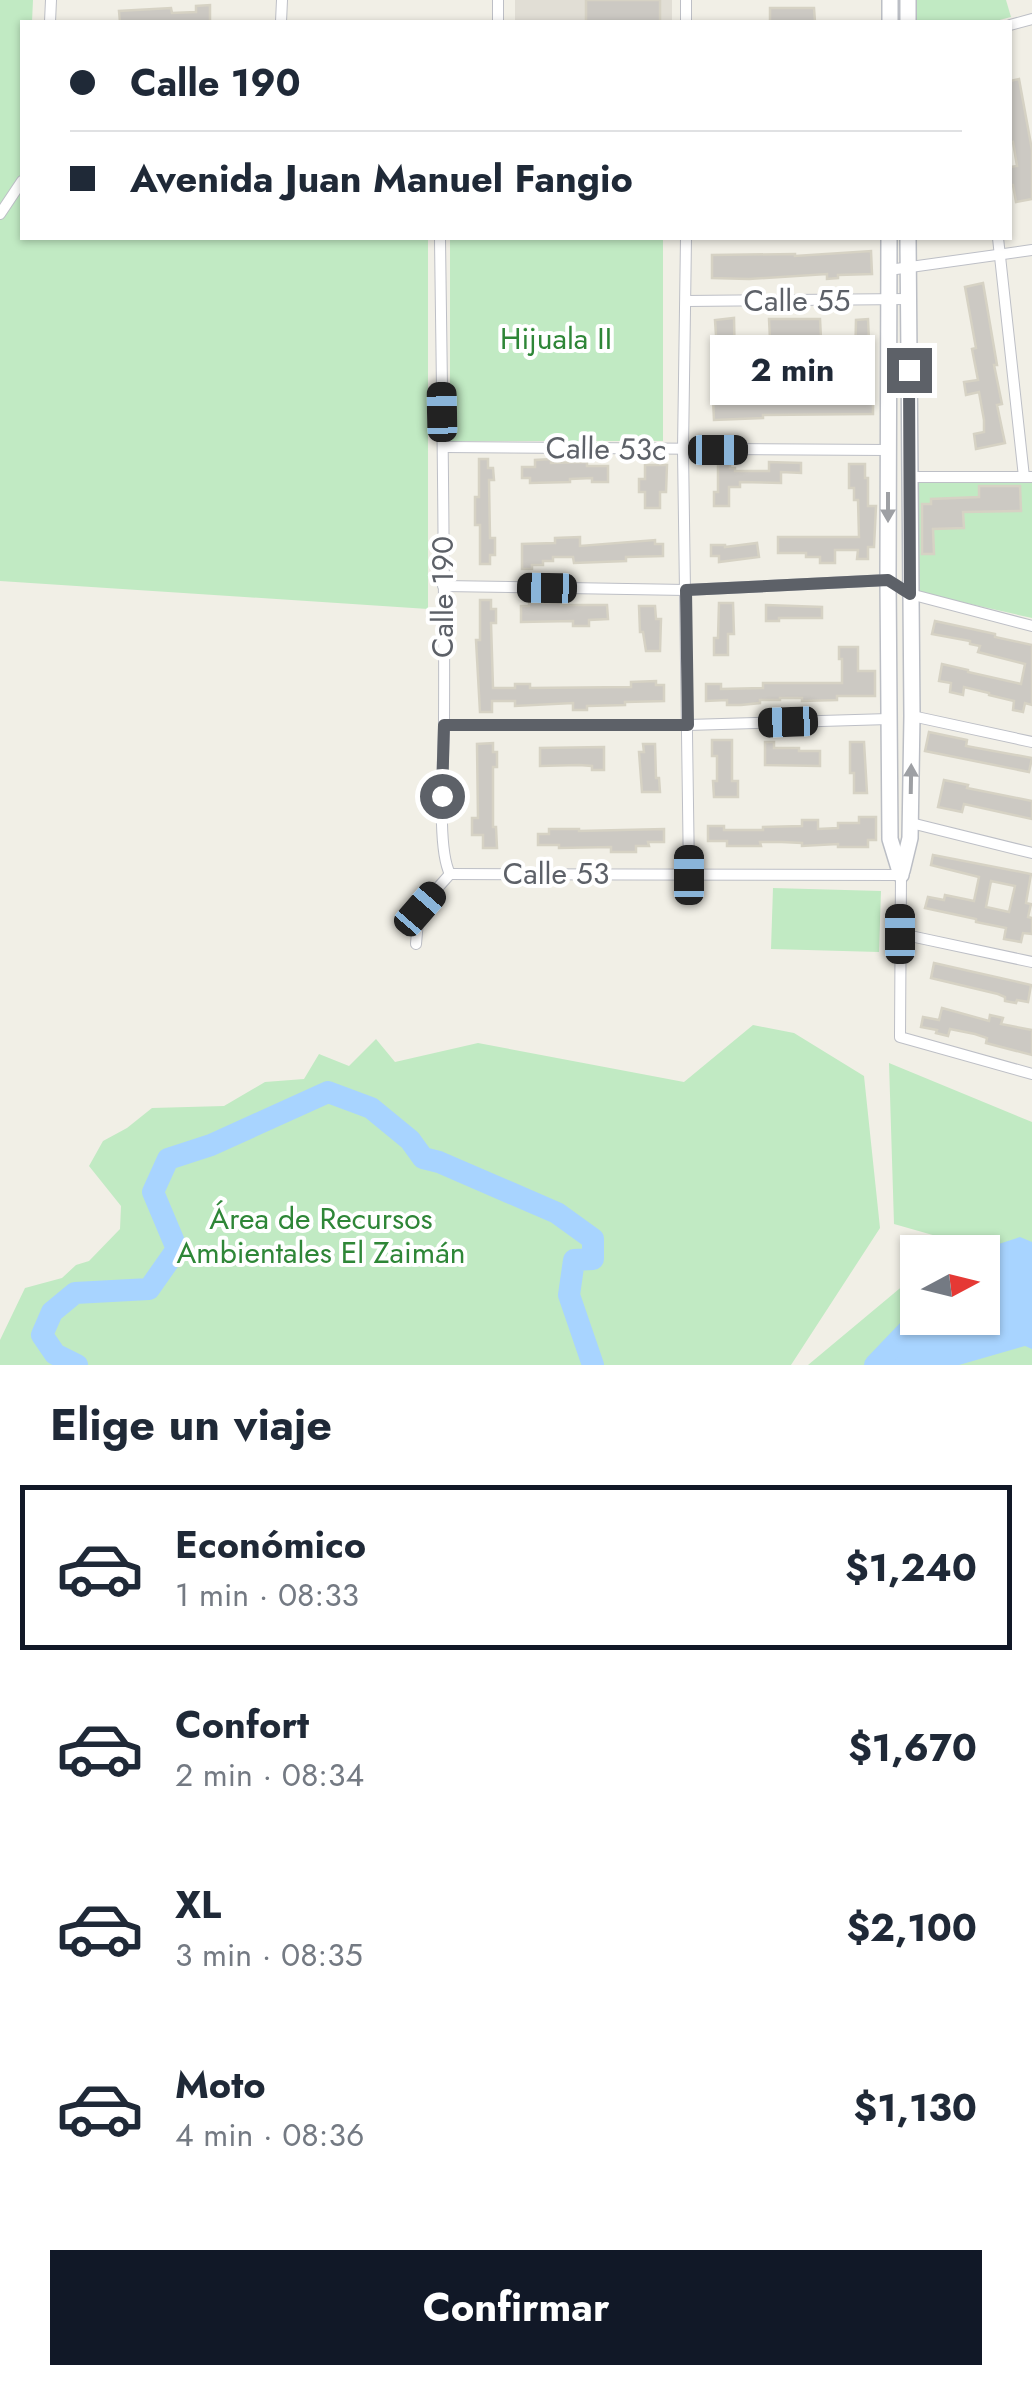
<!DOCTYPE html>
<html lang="es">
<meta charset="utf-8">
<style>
body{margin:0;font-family:Jost,sans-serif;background:#f6f6f7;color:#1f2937;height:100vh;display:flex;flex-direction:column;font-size:38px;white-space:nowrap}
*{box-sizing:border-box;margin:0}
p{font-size:32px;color:#747a83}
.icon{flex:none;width:55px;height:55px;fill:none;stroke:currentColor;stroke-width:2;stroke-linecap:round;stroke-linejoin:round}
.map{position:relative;height:1365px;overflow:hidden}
.drawer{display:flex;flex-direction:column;background:#fff;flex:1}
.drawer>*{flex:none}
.guide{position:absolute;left:20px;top:20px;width:992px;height:220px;border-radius:0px;box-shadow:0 2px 8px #0004;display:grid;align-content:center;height:220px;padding:0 50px;background:#fff}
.needle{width:65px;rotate:83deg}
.fabs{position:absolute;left:900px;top:1235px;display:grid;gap:20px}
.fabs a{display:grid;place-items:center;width:100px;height:100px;border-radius:0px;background:#fff;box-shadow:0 2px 8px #0004;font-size:50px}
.end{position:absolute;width:45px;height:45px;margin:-22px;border:12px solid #5d6168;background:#fff;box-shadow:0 0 0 5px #fff}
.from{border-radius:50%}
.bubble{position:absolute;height:70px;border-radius:0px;background:#fff;box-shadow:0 2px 8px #0004;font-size:32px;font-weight:700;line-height:70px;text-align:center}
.car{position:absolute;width:30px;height:60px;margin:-30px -15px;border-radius:12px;box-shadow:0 0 8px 2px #0007;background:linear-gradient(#222 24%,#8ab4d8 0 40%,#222 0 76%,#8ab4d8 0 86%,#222 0)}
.guide b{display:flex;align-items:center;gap:35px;height:95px;font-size:38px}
.guide b+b{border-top:2px solid #e0e1e3}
.guide i{width:25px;height:25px;background:#1f2937}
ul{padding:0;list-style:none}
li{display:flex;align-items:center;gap:30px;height:165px;margin:0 20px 15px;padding:0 30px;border:5px solid transparent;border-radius:0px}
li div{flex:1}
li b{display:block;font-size:38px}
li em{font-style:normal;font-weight:700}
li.selected{border-color:#111827}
li>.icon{width:90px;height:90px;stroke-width:1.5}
h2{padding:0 50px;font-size:45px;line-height:120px}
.primary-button{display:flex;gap:20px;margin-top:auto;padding:20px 50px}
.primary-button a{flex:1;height:115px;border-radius:0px;background:#111827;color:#fff;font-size:40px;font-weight:700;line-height:115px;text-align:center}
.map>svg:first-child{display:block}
</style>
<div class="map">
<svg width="1032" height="1365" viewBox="0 0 1032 1365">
<rect width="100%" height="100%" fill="#f1efe6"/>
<rect fill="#e1ded5" x="515" y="0" width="157" height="22"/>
<g fill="#c1eac3">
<polygon points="0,0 33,0 32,22 22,22 22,238 428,238 428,609 0,581"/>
<polygon points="912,0 1006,0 1011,17 992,22 912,22"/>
<rect x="450" y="238" width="213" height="203"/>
<polygon points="912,480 1032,481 1032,618 912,591"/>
<polygon points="773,888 881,891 879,952 771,949"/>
<polygon points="753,1025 794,1033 864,1076 880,1228 791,1365 0,1365 0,1340 25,1288 62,1278 76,1265 89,1261 120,1229 121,1206 89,1166 103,1141 127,1128 152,1108 224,1106 265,1082 304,1079 319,1054 349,1066 376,1039 395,1062 478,1043 684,1082"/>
<polygon points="889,1063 1032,1122 1032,1365 808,1365 917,1274 918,1318 982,1318 1003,1255 894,1224"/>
</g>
<polygon fill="#a8d4ff" points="1020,1237 1032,1242 1032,1349 1025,1346 959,1365 880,1365 917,1293 918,1318 982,1318 982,1252 974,1252"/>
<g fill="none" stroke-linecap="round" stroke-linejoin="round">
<g stroke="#a8d4ff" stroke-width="22">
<polyline points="77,1365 55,1354 42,1335 52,1312 75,1293 149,1289 177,1249 153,1192 168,1159 211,1145 328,1092 371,1108 410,1140 423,1158 439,1162 557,1213 593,1239 593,1259 574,1260 569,1295 593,1365"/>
<polyline points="875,1365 920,1318"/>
</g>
</g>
<g fill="#ccc9c3" stroke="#d6d2c4" stroke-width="2.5" fill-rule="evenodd">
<rect x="586" y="0" width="74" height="22"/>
<polygon points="210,5 210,22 120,22 119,11 171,8 172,13 196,12 196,6"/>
<polygon points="770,8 814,8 815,22 770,22"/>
<polygon points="1019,79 1032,150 1032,199 1016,202 1013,185 1010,185 1010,167 1017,166 1013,142 1010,143 1010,81"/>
<polygon points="871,251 872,274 838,275 838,278 827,279 827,274 749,279 712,278 712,255 795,254 795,256"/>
<polygon points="983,283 997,365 994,365 1002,404 997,405 1005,443 976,449 974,434 984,432 984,420 979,392 966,395 964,382 978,380 972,349 976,348 965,287"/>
<polygon points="734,318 735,365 718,366 715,320"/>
<polygon points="769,319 820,319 821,339 770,339"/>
<polygon points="868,319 870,364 855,364 856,320"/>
<polygon points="840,391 873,391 873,414 763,415 763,418 714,420 713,399 749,395 840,394"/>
<polygon points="479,459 488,459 488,468 493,468 494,480 489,480 490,538 495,538 495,555 490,555 490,564 480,564 480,525 475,525 475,497 479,497"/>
<polygon points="551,459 551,463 587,462 587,466 608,466 608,482 592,482 592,478 570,479 570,482 530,483 530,478 522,478 522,467 535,467 535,460"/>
<polygon points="718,462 730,462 730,468 735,468 735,471 769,471 769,462 801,463 801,473 781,472 781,483 740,482 740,487 729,487 729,506 714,506 714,492 718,492"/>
<polygon points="849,464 865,464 865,478 868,478 868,506 876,506 874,547 868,547 868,559 857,559 858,550 835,550 835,563 820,563 820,557 806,557 806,553 778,553 778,537 859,537 858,500 854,500 854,488 849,488"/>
<polygon points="645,465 667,465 666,492 660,492 660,508 645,508 645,492 639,492 639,479 645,479"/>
<polygon points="979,486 1020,486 1021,511 963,512 964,528 933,529 934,554 922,554 922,504 931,504 931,499 979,497"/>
<polygon points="580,537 580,546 655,540 655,544 663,544 663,556 626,557 626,561 574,563 573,557 553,557 553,561 543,561 543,565 532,565 532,569 522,569 522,544 555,543 555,538"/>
<polygon points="757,543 759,557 719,562 719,556 711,556 711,545 725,545 725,547"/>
<polygon points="480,600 491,600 491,609 496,609 496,623 491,623 493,688 515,688 515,684 530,684 530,688 631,687 631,682 656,681 656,685 664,685 664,701 625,702 625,705 587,706 587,710 573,710 573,703 515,706 515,701 492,701 492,712 480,712 476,640 480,640"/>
<polygon points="561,602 561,605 607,605 608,619 589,620 589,626 573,626 573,621 521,622 521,606 529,606 529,603"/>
<polygon points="719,603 733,603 734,634 728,634 728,655 714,655 714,638 718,638"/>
<polygon points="766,605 822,607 822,618 779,618 779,621 766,621"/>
<polygon points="639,606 655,606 656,619 661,619 660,651 646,651 643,632 640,632"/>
<polygon points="935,621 995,634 995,637 1032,645 1032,705 1025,703 1023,712 1013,710 1014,701 989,695 989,693 964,687 963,695 950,692 951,683 939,681 942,664 968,670 968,672 1021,684 1025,664 978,652 980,646 970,644 970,641 932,634"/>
<polygon points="839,647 858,647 858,671 875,671 875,696 837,696 837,700 802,701 802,698 780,698 780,700 760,700 760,703 741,705 727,705 727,700 706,701 706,684 721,684 721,689 763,688 763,683 842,683 842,659 839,659"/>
<polygon points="929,732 967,740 966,746 1032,758 1029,772 925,751"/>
<polygon points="712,740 732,740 732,781 738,781 738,797 714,797 713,781 717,781 717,756 712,756"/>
<polygon points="765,742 774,742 774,748 799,748 799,751 820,751 820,766 765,765"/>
<polygon points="850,742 864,742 867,793 854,793 854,773 850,773"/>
<polygon points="493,743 493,752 497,752 497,767 493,767 493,827 496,827 497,848 483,848 483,835 472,835 472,818 478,818 477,744"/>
<polygon points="643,744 655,744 656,778 659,778 660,792 642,792 639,752 644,752"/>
<polygon points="604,747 604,770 592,770 592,766 579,765 540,766 540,748"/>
<polygon points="944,780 968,785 967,788 1032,801 1032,819 964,804 962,812 938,807"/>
<polygon points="859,817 876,817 876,840 868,840 868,847 838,847 838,844 802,846 802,843 782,842 760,842 761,846 727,846 727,841 708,841 708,826 724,826 724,830 763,830 763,827 802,826 802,820 818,820 818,829 838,828 838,823 859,823"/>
<polygon points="549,829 579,829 579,831 664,829 664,842 648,842 649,846 636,846 636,852 611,852 611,847 559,848 559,845 538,845 538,834 549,834"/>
<path d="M933,855l98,19 -5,29 5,1 -3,13 4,1v16l-9,-1 -2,9 -17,-3 2,-11 -30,-6v-3l-51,-11 3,-11 16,3 1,-5 29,6 5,-24 -48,-12zM991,881l24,5 -6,26 -23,-5z"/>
<polygon points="934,963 1031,985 1028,1002 1017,1000 1016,1003 1005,1001 1005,997 998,994 931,978"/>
<polygon points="942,1008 989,1021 990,1015 1003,1018 1001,1024 1032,1030 1032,1055 986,1043 987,1038 975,1034 950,1029 948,1036 936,1033 937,1030 921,1027 923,1017 939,1020"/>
</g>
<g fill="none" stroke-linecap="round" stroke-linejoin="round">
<defs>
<g id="street">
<polyline points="50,22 51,0"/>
<polyline points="281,22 282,0"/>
<polyline points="498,22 498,0"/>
<polyline points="686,22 686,0"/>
<polyline points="1010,25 1032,19"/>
<polyline points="0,214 22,181"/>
<path d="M440,238c2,161 5,323 4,485 0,35 -8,124 6,151"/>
<polyline points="686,238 683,450 689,875"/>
<polyline points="998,238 1024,477"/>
<polyline points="889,270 1032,250"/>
<polyline points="686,301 909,299"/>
<polyline points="443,447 888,450"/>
<polyline points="910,477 1032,477"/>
<polyline points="443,586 686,590 888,580 910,594 1032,626"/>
<polyline points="912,716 1032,742"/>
<polyline points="444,725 688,725 889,719"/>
<polyline points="911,823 1032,853"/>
<polyline points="450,874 901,875 900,1037 1032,1074"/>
<polyline points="901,934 1032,962"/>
<polyline points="416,944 419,909 450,874"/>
</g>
<g id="secondary">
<polyline points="890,0 890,22"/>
<polyline points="908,0 908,22"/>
<polyline points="889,238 888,580 890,839 901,875"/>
<polyline points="902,871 910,838 912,716 908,238"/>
</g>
</defs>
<use href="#street" stroke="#bdbfc6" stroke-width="12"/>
<use href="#secondary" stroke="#bbbec5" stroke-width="18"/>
<use href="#street" stroke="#fff" stroke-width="10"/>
<use href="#secondary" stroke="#fff" stroke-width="15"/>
</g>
<defs><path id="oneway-solid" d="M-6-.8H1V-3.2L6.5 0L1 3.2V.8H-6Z" transform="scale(2.5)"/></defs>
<g fill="#9ea0a4">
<use href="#oneway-solid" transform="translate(888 507) rotate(90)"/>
<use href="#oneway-solid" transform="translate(911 779) rotate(-89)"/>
</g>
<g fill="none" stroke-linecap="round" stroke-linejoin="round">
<polyline stroke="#5d6168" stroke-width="12" points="442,796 444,725 688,725 686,590 888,580 910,594 909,370"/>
</g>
<g text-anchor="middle" stroke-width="8" stroke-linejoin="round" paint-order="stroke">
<g font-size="30" fill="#5d6168" stroke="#fff">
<text x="797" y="311">Calle 55</text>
<text transform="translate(606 449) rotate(1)" y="10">Calle 53c</text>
<text transform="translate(443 597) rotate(-90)" y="10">Calle 190</text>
<text x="556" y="884">Calle 53</text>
</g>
<g font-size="30" fill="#2e8637" stroke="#fff">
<text x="556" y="349">Hijuala II</text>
<text x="321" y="1229">Área de Recursos<tspan x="321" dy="34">Ambientales El Zaimán</tspan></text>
</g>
</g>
</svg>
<div class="fabs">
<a><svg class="needle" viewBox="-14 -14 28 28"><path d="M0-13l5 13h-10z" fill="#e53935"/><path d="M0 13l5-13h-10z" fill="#747a83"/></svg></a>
</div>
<i class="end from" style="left:442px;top:796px"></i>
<i class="end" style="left:909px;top:370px"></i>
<div class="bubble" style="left:710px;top:335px;width:165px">2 min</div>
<i class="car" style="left:442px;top:412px;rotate:359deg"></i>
<i class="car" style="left:718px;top:450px;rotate:90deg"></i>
<i class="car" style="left:547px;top:588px;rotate:271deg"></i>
<i class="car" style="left:788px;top:722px;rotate:268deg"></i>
<i class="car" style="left:689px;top:875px;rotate:0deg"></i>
<i class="car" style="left:420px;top:909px;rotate:41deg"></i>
<i class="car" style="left:900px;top:934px;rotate:0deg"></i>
<div class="guide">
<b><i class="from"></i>Calle 190</b>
<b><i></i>Avenida Juan Manuel Fangio</b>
</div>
</div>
<section class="drawer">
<h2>Elige un viaje</h2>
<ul>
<li class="selected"><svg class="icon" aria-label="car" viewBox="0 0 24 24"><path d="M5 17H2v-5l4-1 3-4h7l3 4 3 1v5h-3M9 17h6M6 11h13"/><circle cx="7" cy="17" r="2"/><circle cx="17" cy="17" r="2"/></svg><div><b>Económico</b><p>1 min · 08:33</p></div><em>$1,240</em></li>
<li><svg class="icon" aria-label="car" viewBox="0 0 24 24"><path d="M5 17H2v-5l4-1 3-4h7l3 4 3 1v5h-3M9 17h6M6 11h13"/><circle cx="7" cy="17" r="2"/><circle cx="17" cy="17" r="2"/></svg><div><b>Confort</b><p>2 min · 08:34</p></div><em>$1,670</em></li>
<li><svg class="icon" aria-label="car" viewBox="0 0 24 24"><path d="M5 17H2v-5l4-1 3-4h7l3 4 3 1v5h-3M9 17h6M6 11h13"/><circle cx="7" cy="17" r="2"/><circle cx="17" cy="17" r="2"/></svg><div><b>XL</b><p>3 min · 08:35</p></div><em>$2,100</em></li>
<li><svg class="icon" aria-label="car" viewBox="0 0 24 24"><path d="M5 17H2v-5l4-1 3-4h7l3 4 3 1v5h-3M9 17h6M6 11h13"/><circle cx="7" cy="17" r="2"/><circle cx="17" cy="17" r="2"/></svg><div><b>Moto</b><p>4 min · 08:36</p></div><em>$1,130</em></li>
</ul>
<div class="primary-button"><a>Confirmar</a></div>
</section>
